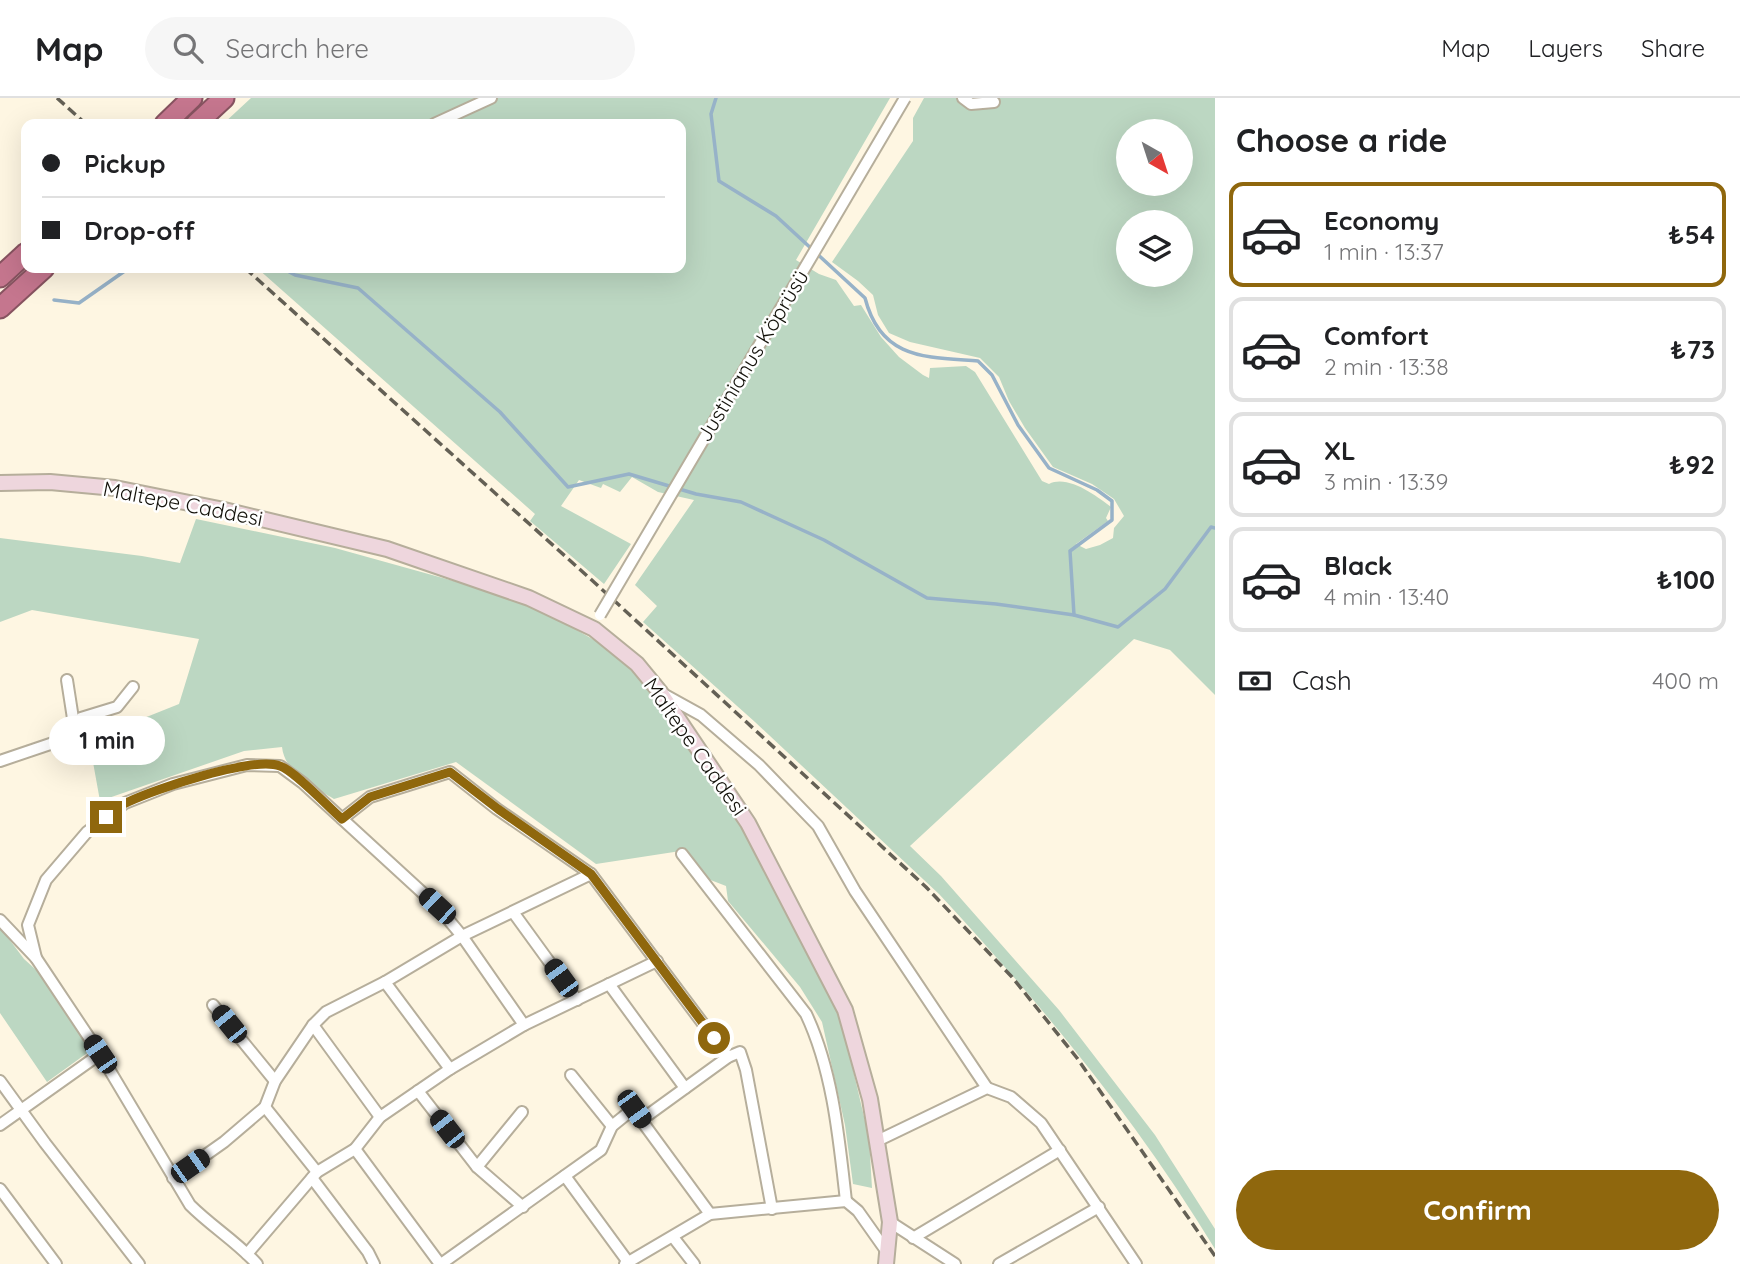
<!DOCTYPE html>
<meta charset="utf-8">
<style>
body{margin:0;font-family:Quicksand,sans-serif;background:#f6f6f6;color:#202124;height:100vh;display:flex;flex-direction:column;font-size:26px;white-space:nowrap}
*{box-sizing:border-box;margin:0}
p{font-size:23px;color:#757577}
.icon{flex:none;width:38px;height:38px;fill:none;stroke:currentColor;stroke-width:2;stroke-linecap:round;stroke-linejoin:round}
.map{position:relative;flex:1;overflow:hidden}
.details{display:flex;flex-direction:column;background:#fff;width:525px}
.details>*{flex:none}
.banner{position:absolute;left:21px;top:21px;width:665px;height:154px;border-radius:14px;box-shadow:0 7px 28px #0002;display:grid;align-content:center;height:154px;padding:0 21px;background:#fff}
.needle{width:46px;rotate:141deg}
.buttons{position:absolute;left:1116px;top:21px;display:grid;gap:14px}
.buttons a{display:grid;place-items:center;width:77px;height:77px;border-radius:50%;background:#fff;box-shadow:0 7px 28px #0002;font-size:35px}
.end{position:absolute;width:32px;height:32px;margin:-16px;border:9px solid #8f670d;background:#fff;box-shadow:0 0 0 4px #fff}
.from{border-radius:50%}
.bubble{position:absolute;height:49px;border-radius:24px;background:#fff;box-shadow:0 7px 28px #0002;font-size:23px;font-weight:800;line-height:49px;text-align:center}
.car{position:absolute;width:21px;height:42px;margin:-21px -10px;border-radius:9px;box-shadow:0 0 5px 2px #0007;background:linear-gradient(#222 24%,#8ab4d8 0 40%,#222 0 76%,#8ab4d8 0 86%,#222 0)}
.banner b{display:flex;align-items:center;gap:24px;height:66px;font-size:26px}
.banner b+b{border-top:2px solid #e0e0e0}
.banner i{width:18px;height:18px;background:#202124}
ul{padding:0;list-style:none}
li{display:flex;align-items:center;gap:21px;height:105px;margin:0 14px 10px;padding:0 7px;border:4px solid #e0e0e0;border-radius:14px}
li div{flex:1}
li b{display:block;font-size:26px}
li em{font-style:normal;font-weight:800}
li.selected{border-color:#8f670d}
li>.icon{width:63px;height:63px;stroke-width:1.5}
h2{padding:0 21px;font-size:32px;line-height:84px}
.pay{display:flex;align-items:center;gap:18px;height:77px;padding:0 21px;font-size:26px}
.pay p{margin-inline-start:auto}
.cta{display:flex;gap:14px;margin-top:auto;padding:14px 21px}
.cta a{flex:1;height:80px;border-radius:42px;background:#8f670d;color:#fff;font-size:28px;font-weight:800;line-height:80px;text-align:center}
header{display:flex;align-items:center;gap:42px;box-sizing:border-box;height:98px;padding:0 35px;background:#fff;border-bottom:2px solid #e0e0e0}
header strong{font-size:33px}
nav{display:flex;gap:38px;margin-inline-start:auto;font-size:24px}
.search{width:490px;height:63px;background:#f6f6f6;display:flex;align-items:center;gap:18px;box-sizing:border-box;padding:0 24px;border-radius:38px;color:#757577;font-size:26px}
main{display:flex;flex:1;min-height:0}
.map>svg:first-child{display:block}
</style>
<header>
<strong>Map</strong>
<div class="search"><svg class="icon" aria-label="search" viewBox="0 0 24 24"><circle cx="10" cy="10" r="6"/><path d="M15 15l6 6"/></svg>Search here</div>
<nav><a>Map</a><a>Layers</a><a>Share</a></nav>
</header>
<main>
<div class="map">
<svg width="1215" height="1166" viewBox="0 0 1215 1166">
<rect width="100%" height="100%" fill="#fef6e2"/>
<g fill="#bcd7c2" fill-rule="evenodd">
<path d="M251,0h639l-94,162 23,14 17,6 18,26 7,-1 20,32 18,20 24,18 6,3 1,-10 36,-2 9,6 67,109 7,3c19,-10 49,13 62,23l-5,11 2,3 -32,23 10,5 14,-4 13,-7 1,-10 10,-12 -10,-17 -22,-15 -39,-17 -28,-39 -16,-27 -10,-24 -19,-19 -70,-16 -21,-9 -11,-18 -5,-20 -15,-14 -26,-19 81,-121v-23l11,-20h291v597l-45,-45 -36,-11 -224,207 31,30 118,134 96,125 60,94v20c-79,-130 -173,-244 -276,-355l-184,-172 -112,-100 14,-16 -22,-21 59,-85 -36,-8 -26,-15 -12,15 -17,-8 -2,4 -22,-8 -18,26 70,38 -27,40 -74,-63 5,-7 -278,-246h424v-144h-458zM1129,33h52v53h-52zM1129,124h52v53h-52z"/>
<path d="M196,421l139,29 169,47 29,10 82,47 41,42 80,119 104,201 29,124 3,50 -19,-4 -8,-59 -23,-103 -22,-35 -72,-86 -2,-15 -18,-7 -21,-29 -91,14 -140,-102 -122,37c-21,-13 -49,-26 -52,-52l-38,4 -144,50 -11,-61 90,-36 20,-65 -167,-29 -32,12v-84l142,18 38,7z"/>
<polygon points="0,829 24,861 44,879 90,953 47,984 0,915"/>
</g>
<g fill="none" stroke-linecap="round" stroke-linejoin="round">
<g stroke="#97b2c8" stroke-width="3.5">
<path d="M716,0l-5,16 8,67 57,35 89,82c16,62 61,59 113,63l14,14 26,50 31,43 48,22 15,11v19l-42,31 4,64"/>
<polyline points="282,170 295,177 358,190 500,314 568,389 629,376 696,396 741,404 824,442 927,500 996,506 1074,517 1118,529 1165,491 1211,429 1215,430"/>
<polyline points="54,202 79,205 129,170"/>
</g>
<defs>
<g id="street">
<polyline points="963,0 971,6 994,4"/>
<polyline points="434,26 491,0"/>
<polyline points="67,582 74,627"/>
<polyline points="663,596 701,617 759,667 818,728 855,793 987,990"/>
<polyline points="0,663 62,642 81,620 117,609 133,589"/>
<polyline points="342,721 370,699 450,674 497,711 591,776"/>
<path d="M682,756l124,160c27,57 33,125 40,187"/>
<polyline points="513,814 577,902"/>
<path d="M0,822l36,38 64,96 90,151c21,21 47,37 67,59"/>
<polyline points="36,860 28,827 46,782 87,734 125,705 173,686 247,667 280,668 303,685 437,808 462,838 524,927"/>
<polyline points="385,884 450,971"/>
<polyline points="609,886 685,990"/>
<polyline points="213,907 275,983"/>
<polyline points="313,927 380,1019"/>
<polyline points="571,977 612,1028"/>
<polyline points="0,983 45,1045 139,1166"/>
<polyline points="418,993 477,1069 523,1109"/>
<polyline points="265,1009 317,1074"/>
<polyline points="633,1011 710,1116"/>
<polyline points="0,1027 100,956"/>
<polyline points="877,1043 987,990 1011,999 1041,1025 1136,1166"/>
<polyline points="355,1051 440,1166"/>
<polyline points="477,1069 522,1014"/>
<polyline points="565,1078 628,1164"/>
<polyline points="173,1080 224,1044 265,1009 275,983 313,927 326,914 385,884 462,838 591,776 728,959"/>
<polyline points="312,1080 368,1154 374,1166"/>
<polyline points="0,1091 56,1166"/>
<polyline points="890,1124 955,1166"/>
<polyline points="673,1139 694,1166"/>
<polyline points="913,1140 1060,1052"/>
<polyline points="247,1156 317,1074 355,1051 380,1019 450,971 524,927 657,863"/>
<polyline points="441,1166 601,1052 612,1028 633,1011 648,1017 728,959 740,954 746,972 772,1111"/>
<polyline points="625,1166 710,1116 846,1103 858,1113 887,1154"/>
<polyline points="999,1166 1099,1109"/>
</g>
<polyline id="secondary" points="0,385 50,384 115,390 224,412 387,451 529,500 594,531 637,566 660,594 748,725 845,912 870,1001 890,1124 886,1166"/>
<g id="highway">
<polyline points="165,26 192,0"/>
<polyline points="196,26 224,0"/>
<polyline points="0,179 26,155"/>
<polyline points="0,210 44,170"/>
</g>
</defs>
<use href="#street" stroke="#b6ae9b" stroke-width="14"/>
<use href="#secondary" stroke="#b6ae9b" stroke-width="18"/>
<use href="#highway" stroke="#875360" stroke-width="23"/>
<use href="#street" stroke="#fff" stroke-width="10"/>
<use href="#secondary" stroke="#eed6dd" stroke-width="14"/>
<use href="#highway" stroke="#c5768e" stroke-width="19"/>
<g stroke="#646055" stroke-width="3.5" stroke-dasharray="10 5" stroke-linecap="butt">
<polyline points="57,0 86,26"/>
<polyline points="245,170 595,485 926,789 1012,879 1077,960 1215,1158"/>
</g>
<defs>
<polyline id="street-bridge" points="600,517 905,0"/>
</defs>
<use href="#street-bridge" stroke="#b6ae9b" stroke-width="14" stroke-linecap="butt"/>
<use href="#street-bridge" stroke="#fff" stroke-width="10"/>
</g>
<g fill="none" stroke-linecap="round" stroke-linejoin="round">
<path stroke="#8f670d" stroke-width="9" d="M106,719c7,-5 14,-12 22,-15 27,-13 125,-46 152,-36 15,5 48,41 62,53l28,-22 80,-25 48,37 93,65 123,164"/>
</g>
<g text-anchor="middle" stroke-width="5" stroke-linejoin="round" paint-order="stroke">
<g font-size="21" fill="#13110a" stroke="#fff">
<text transform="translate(753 258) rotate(-59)" y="7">Justinianus Köprüsü</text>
<text transform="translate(183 406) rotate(11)" y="7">Maltepe Caddesi</text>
<text transform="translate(695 649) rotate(55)" y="7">Maltepe Caddesi</text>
</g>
</g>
</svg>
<div class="buttons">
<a><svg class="needle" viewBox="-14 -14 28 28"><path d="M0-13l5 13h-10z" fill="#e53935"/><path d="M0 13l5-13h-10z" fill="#757577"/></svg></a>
<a><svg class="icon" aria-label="layers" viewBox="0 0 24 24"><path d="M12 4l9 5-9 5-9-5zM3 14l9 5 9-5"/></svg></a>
</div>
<i class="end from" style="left:714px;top:940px"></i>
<i class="end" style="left:106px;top:719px"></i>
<div class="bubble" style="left:49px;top:618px;width:116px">1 min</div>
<i class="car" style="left:437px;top:808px;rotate:313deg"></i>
<i class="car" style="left:561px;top:880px;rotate:324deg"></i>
<i class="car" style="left:229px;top:926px;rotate:321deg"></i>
<i class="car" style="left:100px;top:956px;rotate:326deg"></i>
<i class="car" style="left:634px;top:1011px;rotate:144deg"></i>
<i class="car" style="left:447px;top:1031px;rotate:322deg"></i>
<i class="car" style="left:190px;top:1068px;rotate:55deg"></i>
<div class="banner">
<b><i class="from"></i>Pickup</b>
<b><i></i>Drop-off</b>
</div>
</div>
<section class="details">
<h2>Choose a ride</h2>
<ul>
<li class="selected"><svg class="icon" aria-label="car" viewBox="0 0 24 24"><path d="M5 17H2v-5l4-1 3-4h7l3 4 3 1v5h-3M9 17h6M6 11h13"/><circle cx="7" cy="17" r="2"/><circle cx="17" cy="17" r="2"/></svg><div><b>Economy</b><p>1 min · 13:37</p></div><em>₺54</em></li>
<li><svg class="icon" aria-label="car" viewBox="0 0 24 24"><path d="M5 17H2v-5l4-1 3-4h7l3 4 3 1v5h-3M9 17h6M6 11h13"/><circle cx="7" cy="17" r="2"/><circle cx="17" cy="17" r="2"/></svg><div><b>Comfort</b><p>2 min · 13:38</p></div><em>₺73</em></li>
<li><svg class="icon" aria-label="car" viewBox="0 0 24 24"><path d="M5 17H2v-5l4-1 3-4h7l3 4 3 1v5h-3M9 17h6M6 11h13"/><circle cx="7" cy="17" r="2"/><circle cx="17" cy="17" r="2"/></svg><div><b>XL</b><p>3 min · 13:39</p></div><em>₺92</em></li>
<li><svg class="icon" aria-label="car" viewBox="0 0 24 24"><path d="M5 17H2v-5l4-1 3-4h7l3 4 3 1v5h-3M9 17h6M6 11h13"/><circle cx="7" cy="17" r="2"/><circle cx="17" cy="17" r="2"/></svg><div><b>Black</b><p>4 min · 13:40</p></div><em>₺100</em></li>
</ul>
<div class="pay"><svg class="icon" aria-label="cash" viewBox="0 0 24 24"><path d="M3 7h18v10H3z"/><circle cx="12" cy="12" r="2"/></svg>Cash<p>400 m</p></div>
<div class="cta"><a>Confirm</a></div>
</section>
</main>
